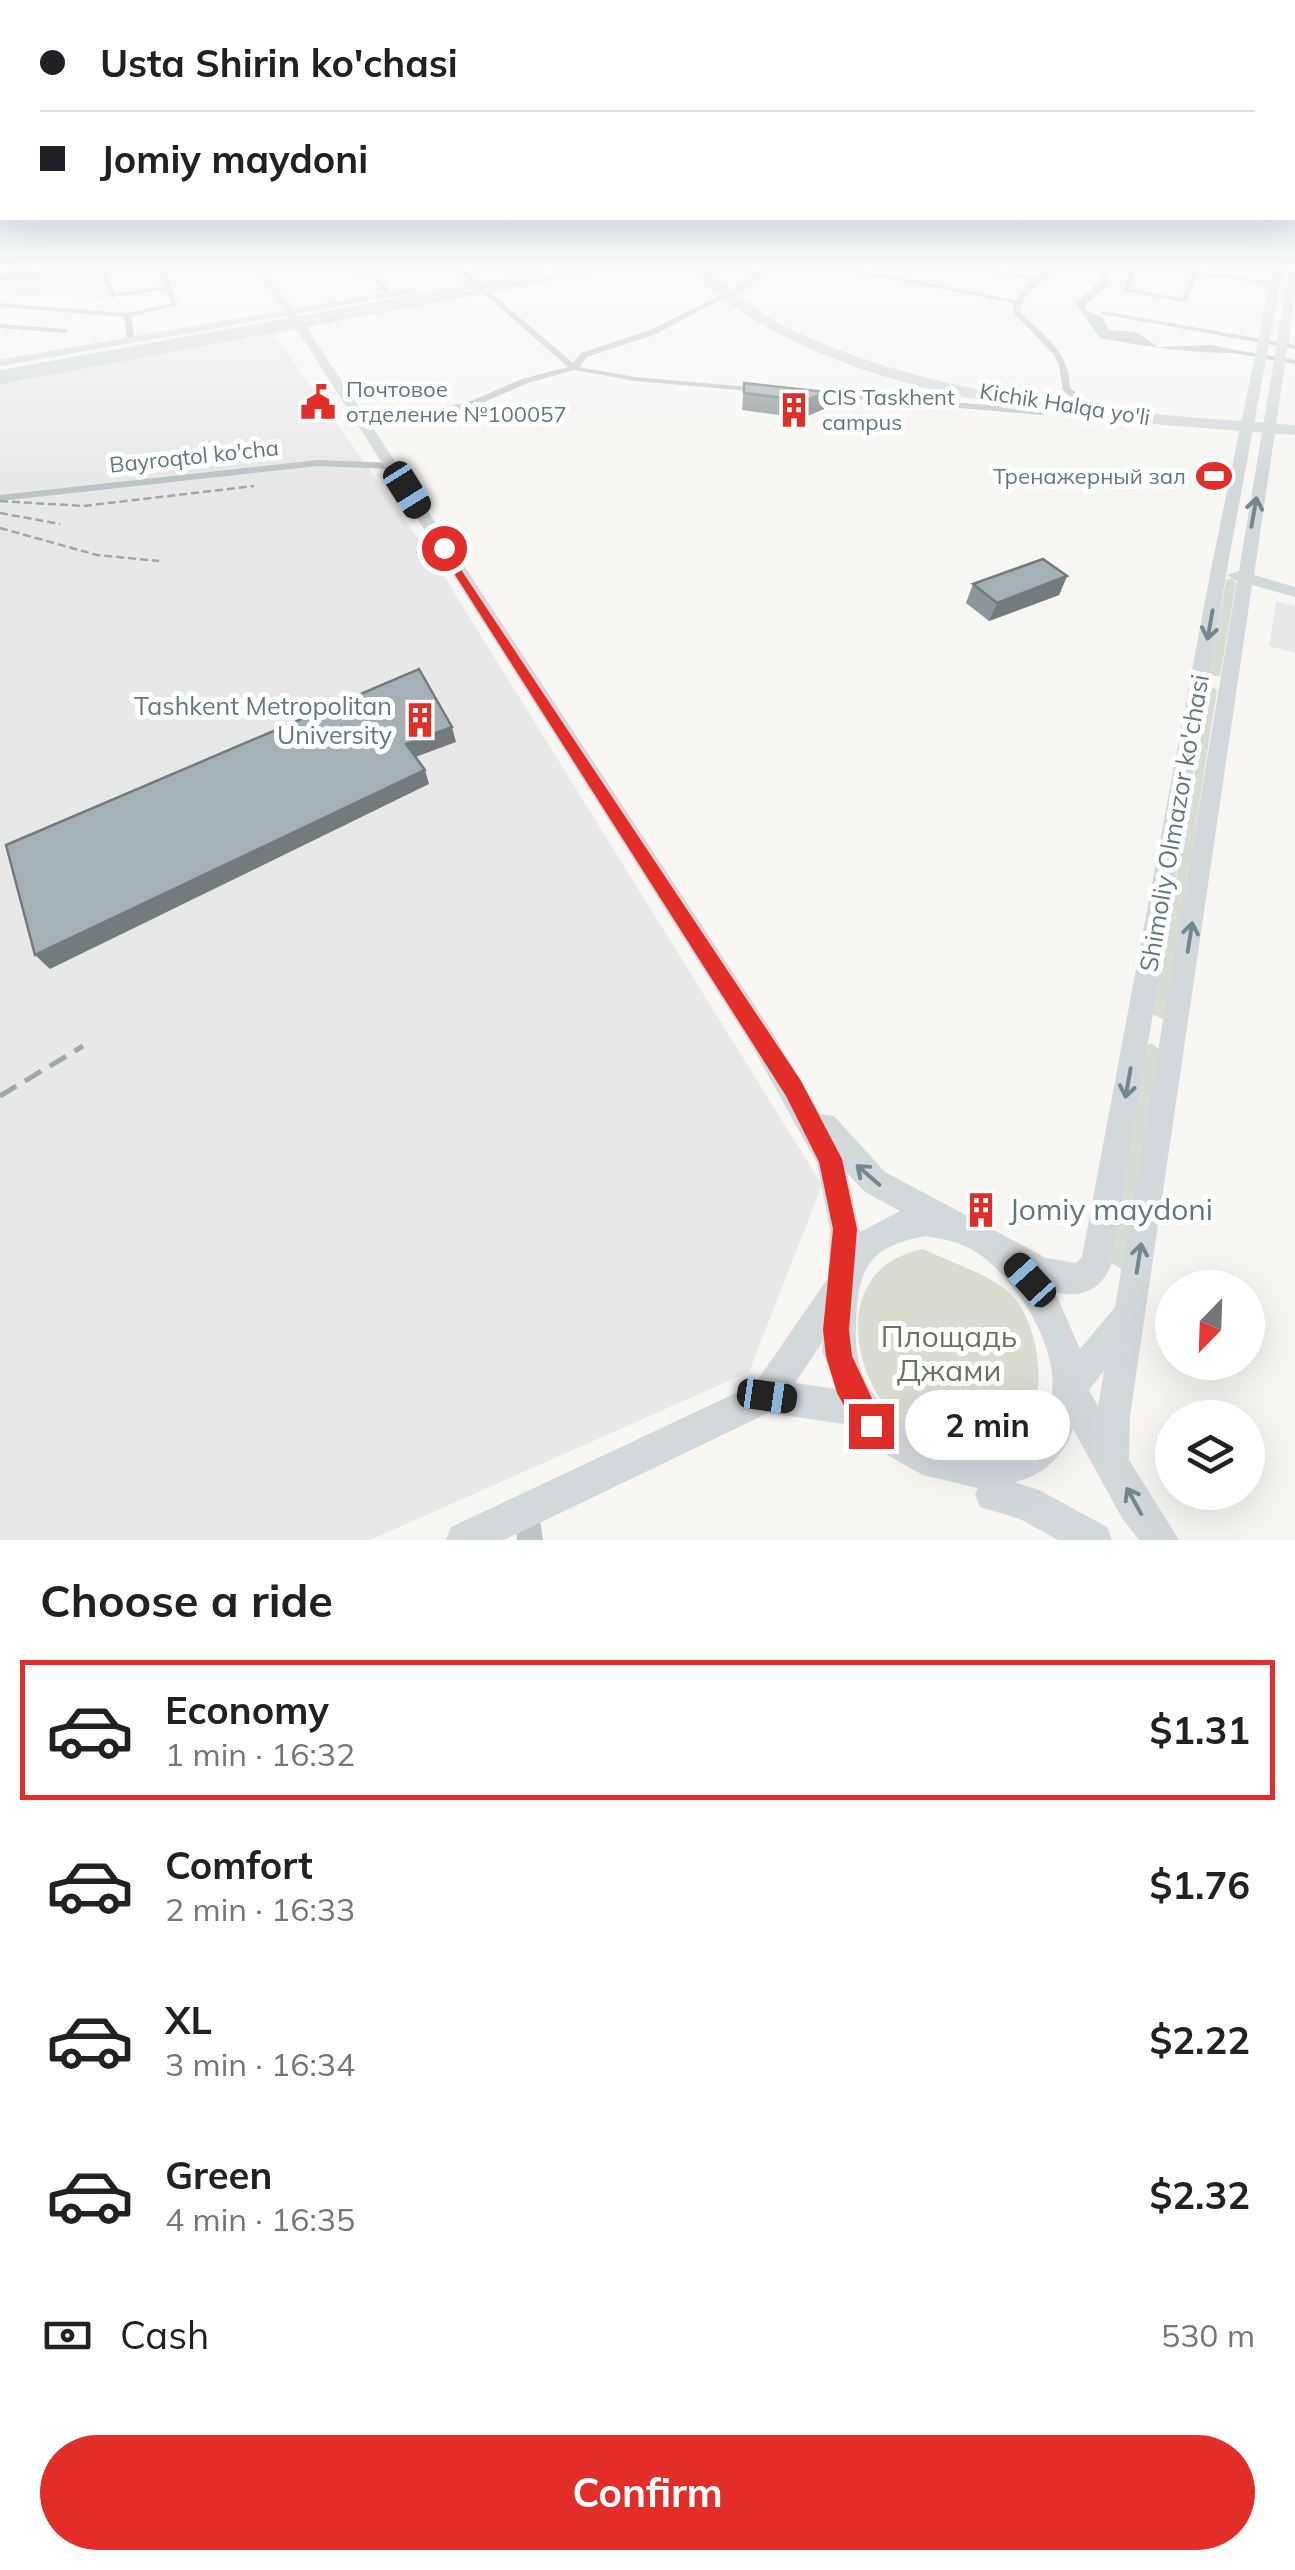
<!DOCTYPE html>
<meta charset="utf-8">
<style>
body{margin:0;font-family:Mulish,sans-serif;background:#f2f2f2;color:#202124;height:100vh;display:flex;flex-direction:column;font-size:38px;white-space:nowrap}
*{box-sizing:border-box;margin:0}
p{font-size:32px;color:#757577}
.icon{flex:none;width:55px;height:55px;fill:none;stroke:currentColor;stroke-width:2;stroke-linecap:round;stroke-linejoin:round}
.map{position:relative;height:1540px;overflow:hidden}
.drawer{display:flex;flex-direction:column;background:#fff;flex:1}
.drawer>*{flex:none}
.top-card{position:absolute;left:0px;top:0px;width:1295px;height:220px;box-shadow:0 10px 40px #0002;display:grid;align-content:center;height:220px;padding:0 40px;background:#fff}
.needle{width:65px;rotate:203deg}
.controls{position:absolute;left:1155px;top:1270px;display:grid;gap:20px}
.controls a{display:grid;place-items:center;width:110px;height:110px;border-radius:50%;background:#fff;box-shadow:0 10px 40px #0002;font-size:50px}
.end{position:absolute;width:45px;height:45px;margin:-22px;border:12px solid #e22d28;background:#fff;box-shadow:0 0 0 5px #fff}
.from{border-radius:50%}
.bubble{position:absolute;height:70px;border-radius:35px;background:#fff;box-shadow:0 10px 40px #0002;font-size:32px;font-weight:700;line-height:70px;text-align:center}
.car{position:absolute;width:30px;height:60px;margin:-30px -15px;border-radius:12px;box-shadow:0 0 8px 2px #0007;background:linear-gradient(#222 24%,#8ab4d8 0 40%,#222 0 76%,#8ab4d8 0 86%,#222 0)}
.top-card b{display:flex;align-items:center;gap:35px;height:95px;font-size:38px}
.top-card b+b{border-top:2px solid #e0e0e0}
.top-card i{width:25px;height:25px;background:#202124}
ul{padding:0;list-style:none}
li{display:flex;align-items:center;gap:30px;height:140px;margin:0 20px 15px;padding:0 20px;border:5px solid transparent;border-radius:0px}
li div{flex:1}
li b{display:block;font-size:38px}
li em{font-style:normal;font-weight:700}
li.selected{border-color:#e22d28}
li>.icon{width:90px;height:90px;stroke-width:1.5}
h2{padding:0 40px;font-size:45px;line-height:120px}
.pay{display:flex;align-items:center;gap:25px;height:110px;padding:0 40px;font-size:38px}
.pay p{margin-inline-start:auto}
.button{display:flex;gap:20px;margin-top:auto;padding:20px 40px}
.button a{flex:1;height:115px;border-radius:60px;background:#e22d28;color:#fff;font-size:40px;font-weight:700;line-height:115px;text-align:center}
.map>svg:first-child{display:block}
</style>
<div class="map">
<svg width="1295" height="1540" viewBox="0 0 1295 1540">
<rect width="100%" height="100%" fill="#f7f6f3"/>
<g fill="#e7e8e7">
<polygon points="98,267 109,298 0,292 0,279"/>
<polygon points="274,334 442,573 822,1185 749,1372 370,1540 0,1540 0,382"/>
<polygon points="1276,601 1295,606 1295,653 1269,646"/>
</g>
<g fill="#d8dcd3">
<polygon points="1232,578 1236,583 1220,676 1214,676 1209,672 1226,580"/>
<polygon points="1210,686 1217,690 1165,1020 1152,1014"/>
<polygon points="1151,1043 1159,1049 1123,1270 1109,1262 1147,1046"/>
<path d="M923,1249c26,13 61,23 83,41 45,36 49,165 -25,170 -108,6 -183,-186 -58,-211z"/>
</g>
<path fill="#b4c5c5" d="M1100,263h5l3,22 -22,19v6l17,8 6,12 27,2 22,15 53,-2 35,8c-50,1 -98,-6 -146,-15l-24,-34 26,-26z"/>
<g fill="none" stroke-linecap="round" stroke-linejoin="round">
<polygon fill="#b4c5c5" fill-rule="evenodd" points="1225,348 1295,360 1295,364 1228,352 1224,350"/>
<g fill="#bdc4c6" fill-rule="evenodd">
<polygon points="103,263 124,263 105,267 115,294 165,286 157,263 163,263 178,305 131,316 135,340 131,342 127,340 124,317 0,307 0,303 125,313 171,304 166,290 110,297 99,268 0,280 0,276"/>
<polygon points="337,263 344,263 348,269 376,276 394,296 389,297 372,278 344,271"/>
<polygon points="449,263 456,263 573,363 581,353 650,330 727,292 731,292 731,294 656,334 587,357 579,367 635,377 761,388 765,390 761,392 635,381 574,370 528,383 477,405 363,430 363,426 471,401 522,379 568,367"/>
<polygon points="519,263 525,263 528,272 524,272"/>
<path d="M807,263h15l194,37 17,-19 -84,-18h14l74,15 25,-15h8c-19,13 -46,24 -50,49 23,23 50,40 50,76l20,16 -7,2 -20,-15 -4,-26 -5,-10 -40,-42v-10z"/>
<polygon points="1134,263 1140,263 1129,289 1182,298 1196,263 1202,263 1199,271 1278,284 1275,286 1198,274 1187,300 1184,302 1123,291"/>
<polygon points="1103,311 1295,345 1295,349 1101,314"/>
<polygon points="0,324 64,329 68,331 64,333 0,328"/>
<polygon points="804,391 1041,409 1054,403 1058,406 1042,415 807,395 803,393"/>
<polygon points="318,460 393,463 398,466 393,469 318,466 0,501 0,495"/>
<polygon points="527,1500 536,1503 539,1512 543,1540 517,1540 515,1512 518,1503"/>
</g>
<path fill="#d3d9db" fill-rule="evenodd" d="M251,263h9l33,46 120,-21 5,3 -121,23 5,8 320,-59h21l-337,64 465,703 49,84 14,2 51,56 161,86 30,5 6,-6 129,-688 63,-306h10l-57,306 -116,696c-10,25 -30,34 -56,27l25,57 35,-42 122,-726 -10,-6 12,-4 51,-307 5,-1v32l-41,280 41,12v10l-43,-12 -122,831 -1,44 50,80h-40l-17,-22 -49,-89c-7,26 -32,48 -59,53l25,8 68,37 5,13h-54l-38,-21 -40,-12 -5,-13 3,-6 -55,-13 -43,-24 -22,-25 -90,-13 -264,127h-58l5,-13 304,-143 73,-106 2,-49 -13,-66 -64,-115 -456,-719 -297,55v-8l293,-53 -6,-7 -287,50v-6l284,-50zM847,1173l18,19 35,19 -40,21zM926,1236c18,3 34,6 50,16 48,31 111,136 54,183 -51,41 -124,3 -158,-43 -14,-19 -17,-43 -16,-66 1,-55 11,-80 70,-90zM823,1341l-1,10 15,38 -42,-6zM1104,1371l-6,35 -9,-16z"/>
<g fill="#d3d9db" fill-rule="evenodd">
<polygon points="591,263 615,263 0,378 0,370"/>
<polygon points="768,263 780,263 743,292 735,292 735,288"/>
</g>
<path fill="#d3d9db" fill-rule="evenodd" d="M681,263h13c31,19 56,46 88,62 157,78 341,87 513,100v10c-171,-13 -376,-23 -529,-108 -30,-17 -60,-42 -85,-64z"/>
<g stroke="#9fa8ab" stroke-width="2.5" stroke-dasharray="8 4" stroke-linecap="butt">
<polyline points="0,501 83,506 254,486"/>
<polyline points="0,513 60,524"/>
<polyline points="0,528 97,555 159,561"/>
</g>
<polyline stroke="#9fa8ab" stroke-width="5" stroke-dasharray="19 10" stroke-linecap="butt" points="0,1096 83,1046"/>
</g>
<g fill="#8d979a">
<polygon points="744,383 826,392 824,409 802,418 742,410"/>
<polygon points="1067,576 1059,595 989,621 966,603 973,584"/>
</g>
<g fill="#737b7d">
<polygon points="826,392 824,409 802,418 805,401"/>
<polygon points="1067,576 1059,595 989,621 997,603"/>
<polygon points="452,727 456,742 410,759 406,744"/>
<polygon points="425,770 429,784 50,969 35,955"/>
</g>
<g fill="#a4b0b3" stroke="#737b7d" stroke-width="2.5">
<polygon points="744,383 826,392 805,401 744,393"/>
<polygon points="1043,559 1067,576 997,603 973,584"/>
<polygon points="419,669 452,727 406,744 425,770 35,955 6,845"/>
</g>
<defs><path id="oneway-shaft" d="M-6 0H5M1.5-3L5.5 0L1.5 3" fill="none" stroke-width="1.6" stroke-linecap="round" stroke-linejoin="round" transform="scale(2.5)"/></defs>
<g stroke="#73878c">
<use href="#oneway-shaft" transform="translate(1254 512) rotate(-80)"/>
<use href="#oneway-shaft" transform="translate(1210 625) rotate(100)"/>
<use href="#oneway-shaft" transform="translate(1190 937) rotate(-81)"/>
<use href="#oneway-shaft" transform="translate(1128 1083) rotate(100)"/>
<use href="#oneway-shaft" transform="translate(868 1175) rotate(-139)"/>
<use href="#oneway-shaft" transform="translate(1139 1258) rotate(-81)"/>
<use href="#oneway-shaft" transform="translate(1134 1501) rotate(-119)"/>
</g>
<linearGradient id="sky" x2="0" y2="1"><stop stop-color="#93bbda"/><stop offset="0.55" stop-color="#fbfbfa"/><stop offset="1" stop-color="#fbfbfa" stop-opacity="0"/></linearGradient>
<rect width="1295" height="479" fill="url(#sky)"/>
<polygon fill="#e22d28" points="444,544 801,1081 842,1159 857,1229 849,1330 852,1356 885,1426 881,1436 871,1440 861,1436 837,1393 826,1356 823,1330 833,1229 819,1162 786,1096 438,548"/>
<defs>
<symbol id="civic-bare" viewBox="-9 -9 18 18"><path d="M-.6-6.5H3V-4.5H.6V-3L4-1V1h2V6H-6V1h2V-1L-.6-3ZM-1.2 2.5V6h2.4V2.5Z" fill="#e22d28" stroke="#fff" stroke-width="2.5" paint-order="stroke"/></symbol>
<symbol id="building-bare" viewBox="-9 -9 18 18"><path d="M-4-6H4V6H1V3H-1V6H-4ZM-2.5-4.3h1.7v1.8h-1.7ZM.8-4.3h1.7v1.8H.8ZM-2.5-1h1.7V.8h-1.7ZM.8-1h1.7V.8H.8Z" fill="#e22d28" stroke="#fff" stroke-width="2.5" paint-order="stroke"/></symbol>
<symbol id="stadium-bare" viewBox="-9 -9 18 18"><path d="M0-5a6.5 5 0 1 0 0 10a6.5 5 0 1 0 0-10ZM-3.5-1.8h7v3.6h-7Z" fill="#e22d28" stroke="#fff" stroke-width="2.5" paint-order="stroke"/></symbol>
</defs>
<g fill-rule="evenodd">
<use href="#civic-bare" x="293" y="377" width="50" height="50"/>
<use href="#building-bare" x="769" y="385" width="50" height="50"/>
<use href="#stadium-bare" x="1189" y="451" width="50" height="50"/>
<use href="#building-bare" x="395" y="695" width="50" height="50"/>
<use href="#building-bare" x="956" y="1185" width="50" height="50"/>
</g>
<g text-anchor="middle" stroke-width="10" stroke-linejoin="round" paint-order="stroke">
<g font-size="22" fill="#62787e" stroke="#fff" text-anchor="start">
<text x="346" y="397">Почтовое<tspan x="346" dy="25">отделение №100057</tspan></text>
<text x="822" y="405">CIS Taskhent<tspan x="822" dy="25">campus</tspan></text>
<text x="1186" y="484" text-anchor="end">Тренажерный зал</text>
</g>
<g font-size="22" fill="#62787e" stroke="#fff">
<text transform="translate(1065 404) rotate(9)" y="8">Kichik Halqa yo'li</text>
<text transform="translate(194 456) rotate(-6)" y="8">Bayroqtol ko'cha</text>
</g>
<g font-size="25" fill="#62787e" stroke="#fff" text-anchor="end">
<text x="392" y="715">Tashkent Metropolitan<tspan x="392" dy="29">University</tspan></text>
</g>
<g font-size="25" fill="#62787e" stroke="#fff">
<text transform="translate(1174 823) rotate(-80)" y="9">Shimoliy Olmazor ko'chasi</text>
</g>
<g font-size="30" fill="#62787e" stroke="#fff" text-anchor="start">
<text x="1009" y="1220">Jomiy maydoni</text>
</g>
<g font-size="30" fill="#697761" stroke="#fff">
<text x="949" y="1347">Площадь<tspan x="949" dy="34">Джами</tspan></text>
</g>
</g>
</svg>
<div class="controls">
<a><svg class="needle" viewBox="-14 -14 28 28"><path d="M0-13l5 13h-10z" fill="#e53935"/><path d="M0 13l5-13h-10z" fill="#757577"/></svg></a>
<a><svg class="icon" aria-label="layers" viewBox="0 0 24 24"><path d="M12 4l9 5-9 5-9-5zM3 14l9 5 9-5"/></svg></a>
</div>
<i class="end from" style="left:444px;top:548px"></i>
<i class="end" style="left:871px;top:1426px"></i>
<div class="bubble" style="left:905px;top:1390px;width:165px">2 min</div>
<i class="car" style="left:407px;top:490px;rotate:148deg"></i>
<i class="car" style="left:1030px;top:1280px;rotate:318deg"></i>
<i class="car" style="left:767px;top:1396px;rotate:98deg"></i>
<div class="top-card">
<b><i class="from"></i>Usta Shirin ko'chasi</b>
<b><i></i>Jomiy maydoni</b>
</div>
</div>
<section class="drawer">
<h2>Choose a ride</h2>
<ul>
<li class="selected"><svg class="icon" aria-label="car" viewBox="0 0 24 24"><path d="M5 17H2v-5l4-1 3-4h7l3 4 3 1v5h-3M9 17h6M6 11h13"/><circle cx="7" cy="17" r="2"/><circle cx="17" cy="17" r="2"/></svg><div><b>Economy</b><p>1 min · 16:32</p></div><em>$1.31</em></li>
<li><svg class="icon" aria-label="car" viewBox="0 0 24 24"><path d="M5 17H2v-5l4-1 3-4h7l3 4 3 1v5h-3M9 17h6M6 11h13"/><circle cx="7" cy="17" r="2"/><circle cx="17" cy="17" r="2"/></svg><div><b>Comfort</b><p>2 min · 16:33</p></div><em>$1.76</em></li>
<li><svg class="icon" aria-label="car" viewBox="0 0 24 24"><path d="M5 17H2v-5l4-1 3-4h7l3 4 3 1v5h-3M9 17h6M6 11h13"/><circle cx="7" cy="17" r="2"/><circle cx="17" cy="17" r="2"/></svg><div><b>XL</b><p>3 min · 16:34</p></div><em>$2.22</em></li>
<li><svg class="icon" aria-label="car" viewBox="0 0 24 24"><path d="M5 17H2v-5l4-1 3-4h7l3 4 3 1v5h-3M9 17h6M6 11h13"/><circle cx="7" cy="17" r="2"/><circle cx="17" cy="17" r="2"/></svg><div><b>Green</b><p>4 min · 16:35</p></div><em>$2.32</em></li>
</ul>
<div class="pay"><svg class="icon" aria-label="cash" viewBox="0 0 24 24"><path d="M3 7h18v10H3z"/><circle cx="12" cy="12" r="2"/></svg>Cash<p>530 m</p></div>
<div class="button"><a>Confirm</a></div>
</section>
